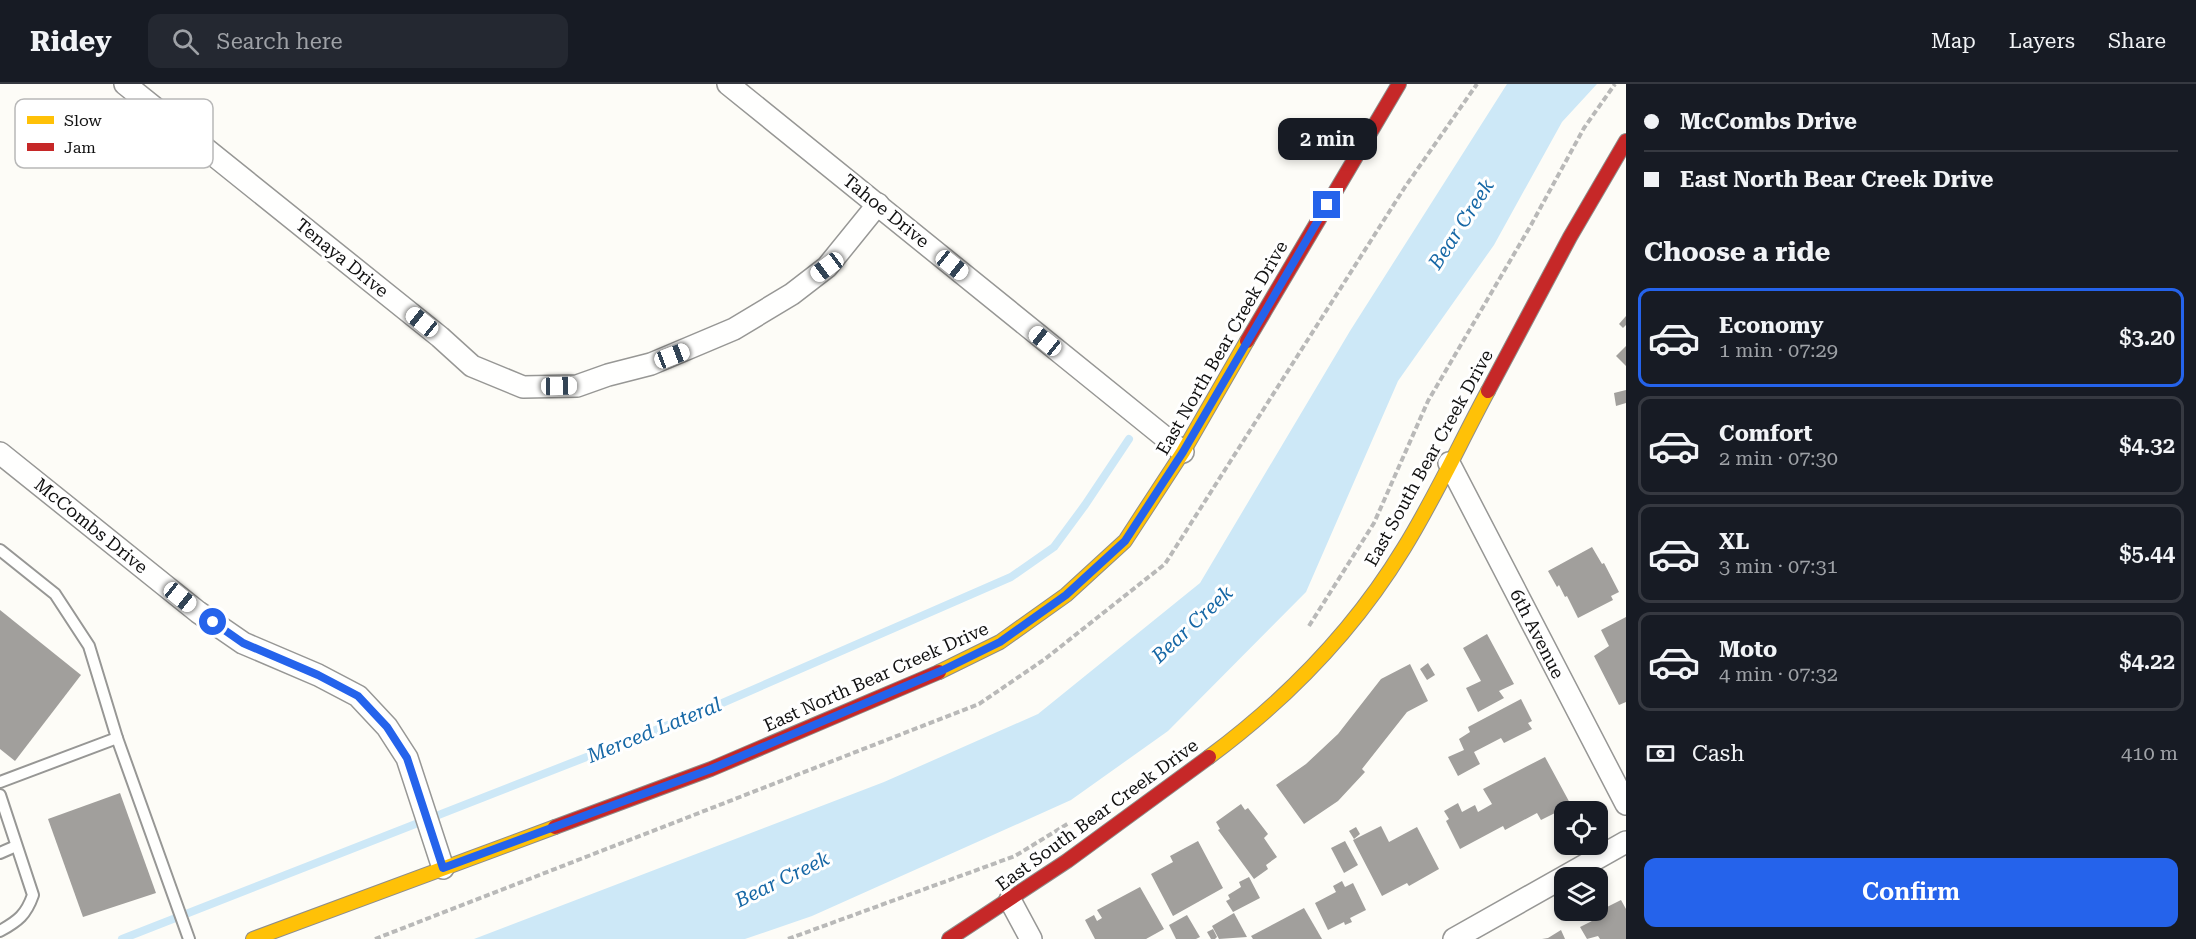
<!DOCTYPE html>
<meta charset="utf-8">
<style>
body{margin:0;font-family:"Roboto Serif",serif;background:#242831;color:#f1f3f6;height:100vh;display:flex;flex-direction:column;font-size:22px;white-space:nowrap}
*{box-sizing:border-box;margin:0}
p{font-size:20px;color:#9ea1a6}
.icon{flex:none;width:33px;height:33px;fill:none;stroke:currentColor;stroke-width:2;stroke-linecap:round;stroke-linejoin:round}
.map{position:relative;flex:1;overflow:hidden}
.sheet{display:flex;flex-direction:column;background:#171b24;width:570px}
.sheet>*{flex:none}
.hud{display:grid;align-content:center;height:132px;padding:0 18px;background:#171b24}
.buttons{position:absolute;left:1554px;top:717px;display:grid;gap:12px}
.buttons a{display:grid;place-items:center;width:54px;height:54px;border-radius:12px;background:#171b24;box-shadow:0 3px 9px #0003;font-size:30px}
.end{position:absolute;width:27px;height:27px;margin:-14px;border:8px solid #2563eb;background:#fff;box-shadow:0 0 0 3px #fff}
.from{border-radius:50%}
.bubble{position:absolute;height:42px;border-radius:12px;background:#171b24;box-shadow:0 3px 9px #0003;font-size:20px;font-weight:600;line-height:42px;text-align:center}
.car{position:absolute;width:18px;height:36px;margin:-18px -9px;border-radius:8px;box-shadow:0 0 4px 2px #0007;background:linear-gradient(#fff 24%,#345 0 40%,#fff 0 76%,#345 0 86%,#fff 0)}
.hud b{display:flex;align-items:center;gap:21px;height:57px;font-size:22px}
.hud b+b{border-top:2px solid #363941}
.hud i{width:15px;height:15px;background:#f1f3f6}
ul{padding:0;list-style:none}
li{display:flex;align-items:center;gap:18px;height:99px;margin:0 12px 9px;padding:0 6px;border:3px solid #363941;border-radius:12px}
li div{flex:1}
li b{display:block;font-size:22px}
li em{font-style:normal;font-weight:600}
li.on{border-color:#2563eb}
li>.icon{width:54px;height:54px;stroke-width:1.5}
h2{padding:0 18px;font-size:27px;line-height:72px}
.pay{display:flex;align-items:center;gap:15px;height:66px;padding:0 18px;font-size:22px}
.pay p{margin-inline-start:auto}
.button{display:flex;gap:12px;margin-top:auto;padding:12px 18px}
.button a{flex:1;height:69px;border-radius:12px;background:#2563eb;color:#fff;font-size:24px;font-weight:600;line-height:69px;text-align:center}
header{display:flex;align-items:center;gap:36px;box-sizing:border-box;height:84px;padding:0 30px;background:#171b24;border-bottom:2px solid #363941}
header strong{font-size:28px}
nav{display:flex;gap:33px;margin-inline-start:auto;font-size:21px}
.search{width:420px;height:54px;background:#242831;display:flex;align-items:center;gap:15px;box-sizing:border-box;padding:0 21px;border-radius:12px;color:#9ea1a6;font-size:22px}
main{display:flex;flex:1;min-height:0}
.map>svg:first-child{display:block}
</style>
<header>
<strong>Ridey</strong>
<div class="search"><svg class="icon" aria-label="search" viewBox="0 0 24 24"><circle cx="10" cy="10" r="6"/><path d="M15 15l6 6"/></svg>Search here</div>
<nav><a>Map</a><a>Layers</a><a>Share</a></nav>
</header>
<main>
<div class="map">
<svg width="1626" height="855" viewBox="0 0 1626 855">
<rect width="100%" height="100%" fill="#fdfcf7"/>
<polygon fill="#cde8f7" points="1507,0 1597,0 1562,38 1494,161 1398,297 1306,508 1168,647 1071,716 812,832 745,855 474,855 884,698 1038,630 1200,499 1350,247"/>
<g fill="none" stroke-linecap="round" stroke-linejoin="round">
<polyline stroke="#cde8f7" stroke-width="8" points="122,855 704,627 1011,493 1054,463 1085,421 1129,355"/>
</g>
<g fill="#a19f9c">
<polygon points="1626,232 1626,241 1623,244 1619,240"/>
<polygon points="1626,262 1626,282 1616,272"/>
<polygon points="1626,306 1626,319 1616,322 1614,309"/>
<polygon points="1592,463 1602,480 1604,479 1619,508 1611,512 1613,516 1578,534 1567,512 1565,513 1559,501 1557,503 1548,487"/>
<polygon points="0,526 81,591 15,677 0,665"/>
<polygon points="1626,533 1626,618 1619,621 1594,572 1609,562 1601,546"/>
<polygon points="1487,550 1514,600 1499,607 1504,614 1478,628 1466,604 1481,597 1463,564"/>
<polygon points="1428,579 1435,591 1427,596 1420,585"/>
<polygon points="1410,580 1428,617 1407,628 1362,685 1365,688 1338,717 1304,740 1276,701 1306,680 1338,650 1381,595"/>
<polygon points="1521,615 1532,637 1528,639 1532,645 1504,659 1501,654 1474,668 1480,680 1458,692 1448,673 1464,666 1459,655 1470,648 1468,643"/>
<polygon points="1545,673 1571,721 1541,736 1537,729 1505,746 1503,742 1460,765 1446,737 1449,735 1444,727 1458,719 1462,728 1475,721 1478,728 1492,720 1483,705"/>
<polygon points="120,709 156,809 83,833 48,735"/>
<polygon points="1241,720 1245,726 1248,724 1268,750 1264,754 1277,773 1266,781 1268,785 1254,795 1218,746 1220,745 1216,738"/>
<polygon points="1381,742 1389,758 1417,743 1439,785 1409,802 1407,799 1382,812 1353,756"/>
<polygon points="1356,743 1360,750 1354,755 1349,747"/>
<polygon points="1198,757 1223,804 1173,832 1151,790 1173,778 1170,772"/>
<polygon points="1345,757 1358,781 1344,789 1331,764"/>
<polygon points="1249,793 1260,814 1233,828 1226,817 1230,815 1228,811 1241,803 1239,798"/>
<polygon points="1342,797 1345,803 1353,799 1366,826 1350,834 1352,838 1345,841 1344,838 1328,846 1315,819 1336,808 1333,802"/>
<polygon points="1140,803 1164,845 1146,855 1095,855 1085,836 1094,831 1097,837 1102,834 1097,826"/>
<polygon points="1621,816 1626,825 1626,855 1600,855 1598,852 1587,855 1580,843 1592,837 1589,832"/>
<polygon points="1304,824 1322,855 1253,855 1251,852"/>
<polygon points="1234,829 1247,853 1219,855 1212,842"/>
<polygon points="1187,831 1200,853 1196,855 1176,855 1169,841"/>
<polygon points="1213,845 1217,853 1215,855 1211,855 1207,848"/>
<polygon points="1561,846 1565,855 1542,855 1548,854"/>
</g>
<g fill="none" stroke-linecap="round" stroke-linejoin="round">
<defs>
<g id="lane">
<polyline points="0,466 55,510 89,562 117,654 0,698"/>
<polyline points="117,654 189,855"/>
<path d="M0,711l33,100c-7,20 -15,26 -33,36"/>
<polyline points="0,769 16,762"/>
</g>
<g id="street">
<polyline points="125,0 440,253 472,282 523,303 577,302 608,291 651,280 734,245 792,210 827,183 878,120"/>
<polyline points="728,0 1183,368"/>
<polyline points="0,369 198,528 243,559 318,591 358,612 387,643 407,674 443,784"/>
<polyline points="1449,379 1626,720"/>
<polyline points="1010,816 1031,855"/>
<polyline points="1454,855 1626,758"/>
</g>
<g id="slow">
<polyline points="939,588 1000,558 1066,511 1125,457 1183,368 1247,257"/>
<path d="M1209,673c78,-58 144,-125 195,-209 31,-50 56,-105 84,-157"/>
<polyline points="253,855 555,743"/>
</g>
<g id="jam">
<polyline points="1247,257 1399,0"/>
<polyline points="1488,307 1570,153 1626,57"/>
<polyline points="555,743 711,685 939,588"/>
<polyline points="949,855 1067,777 1209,673"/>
</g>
</defs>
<use href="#lane" stroke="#979795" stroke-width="14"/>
<use href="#street" stroke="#979795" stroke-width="24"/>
<use href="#slow" stroke="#8e8d8b" stroke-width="16"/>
<use href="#jam" stroke="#8e8d8b" stroke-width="16"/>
<g stroke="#b9b9b8" stroke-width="4" stroke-dasharray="6 3" stroke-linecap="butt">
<polyline points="1309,542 1374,439 1428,317 1531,141 1584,44 1615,0"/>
<polyline points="375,855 979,620 1045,575 1165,480 1405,103 1477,0"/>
<polyline points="788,855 1015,772 1069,739"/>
</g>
<use href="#lane" stroke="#fffffe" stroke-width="10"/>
<use href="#street" stroke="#fffffe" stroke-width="21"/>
<use href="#slow" stroke="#ffc107" stroke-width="14"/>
<use href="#jam" stroke="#c62828" stroke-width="14"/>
</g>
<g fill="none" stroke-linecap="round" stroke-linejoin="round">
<polyline stroke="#2563eb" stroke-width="8" points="213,538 243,559 318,591 358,612 387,643 407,674 443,784 711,685 943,586 1000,558 1066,511 1125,457 1183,368 1327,121"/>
</g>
<g text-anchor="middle" stroke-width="6" stroke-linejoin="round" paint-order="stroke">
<g font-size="18" fill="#111" stroke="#fff">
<text transform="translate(886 127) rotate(39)" y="6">Tahoe Drive</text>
<text transform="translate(342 174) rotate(39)" y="6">Tenaya Drive</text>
<text transform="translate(1222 264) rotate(-60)" y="6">East North Bear Creek Drive</text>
<text transform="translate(1429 374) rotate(-61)" y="6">East South Bear Creek Drive</text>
<text transform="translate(91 442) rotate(39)" y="6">McCombs Drive</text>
<text transform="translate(1537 550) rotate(63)" y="6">6th Avenue</text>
<text transform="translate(876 593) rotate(-24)" y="6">East North Bear Creek Drive</text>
<text transform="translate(1097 731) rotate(-36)" y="6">East South Bear Creek Drive</text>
</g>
<g font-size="20" font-style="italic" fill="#1768a6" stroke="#fff">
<text transform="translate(1461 140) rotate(-57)" y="7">Bear Creek</text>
<text transform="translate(1192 540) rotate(-43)" y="7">Bear Creek</text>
<text transform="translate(654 646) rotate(-22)" y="7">Merced Lateral</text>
<text transform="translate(782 795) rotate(-26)" y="7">Bear Creek</text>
</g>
</g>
<rect x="15" y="15" width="198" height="69" rx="9" fill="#fff" stroke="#b8b8b8" stroke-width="1.5"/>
<rect x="27" y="32" width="27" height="8" fill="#ffc107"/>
<rect x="27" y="59" width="27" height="8" fill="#c62828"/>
<g font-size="16" fill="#111">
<text x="64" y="42">Slow</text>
<text x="64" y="69">Jam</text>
</g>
</svg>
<div class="buttons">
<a><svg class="icon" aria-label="locate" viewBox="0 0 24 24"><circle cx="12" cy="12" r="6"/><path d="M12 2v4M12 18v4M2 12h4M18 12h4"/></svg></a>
<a><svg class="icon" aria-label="layers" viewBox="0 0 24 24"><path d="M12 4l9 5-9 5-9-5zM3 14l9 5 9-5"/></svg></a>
</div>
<i class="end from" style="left:213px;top:538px"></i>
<i class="end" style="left:1327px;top:121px"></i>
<div class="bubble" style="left:1278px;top:34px;width:99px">2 min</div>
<i class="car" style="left:952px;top:181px;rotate:129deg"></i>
<i class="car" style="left:827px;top:183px;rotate:233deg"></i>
<i class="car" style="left:422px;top:238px;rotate:309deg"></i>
<i class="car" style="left:1045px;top:257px;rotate:309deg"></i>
<i class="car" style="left:672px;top:272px;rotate:69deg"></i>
<i class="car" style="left:559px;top:302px;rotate:89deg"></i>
<i class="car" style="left:180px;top:513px;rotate:129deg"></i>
</div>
<section class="sheet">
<div class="hud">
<b><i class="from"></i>McCombs Drive</b>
<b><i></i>East North Bear Creek Drive</b>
</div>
<h2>Choose a ride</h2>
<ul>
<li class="on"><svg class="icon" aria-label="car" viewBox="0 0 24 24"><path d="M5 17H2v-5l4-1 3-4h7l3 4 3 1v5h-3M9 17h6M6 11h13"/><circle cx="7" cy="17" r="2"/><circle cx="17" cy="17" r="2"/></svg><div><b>Economy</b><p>1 min · 07:29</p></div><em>$3.20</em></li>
<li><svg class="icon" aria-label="car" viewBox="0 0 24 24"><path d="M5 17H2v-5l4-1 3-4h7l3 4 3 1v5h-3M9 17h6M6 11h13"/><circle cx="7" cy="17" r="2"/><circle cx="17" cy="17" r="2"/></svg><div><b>Comfort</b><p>2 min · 07:30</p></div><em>$4.32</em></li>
<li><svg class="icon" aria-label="car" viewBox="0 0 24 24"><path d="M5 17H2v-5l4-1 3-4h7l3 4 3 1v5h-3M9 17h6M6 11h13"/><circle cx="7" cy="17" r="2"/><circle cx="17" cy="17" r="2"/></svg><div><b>XL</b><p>3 min · 07:31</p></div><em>$5.44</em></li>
<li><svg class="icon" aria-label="car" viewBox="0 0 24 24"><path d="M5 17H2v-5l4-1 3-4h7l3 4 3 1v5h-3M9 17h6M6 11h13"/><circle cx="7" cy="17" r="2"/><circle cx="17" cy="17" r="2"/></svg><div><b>Moto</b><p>4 min · 07:32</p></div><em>$4.22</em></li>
</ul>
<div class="pay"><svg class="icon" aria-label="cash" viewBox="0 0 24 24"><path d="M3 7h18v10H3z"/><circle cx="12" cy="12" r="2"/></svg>Cash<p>410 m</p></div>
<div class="button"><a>Confirm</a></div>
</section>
</main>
